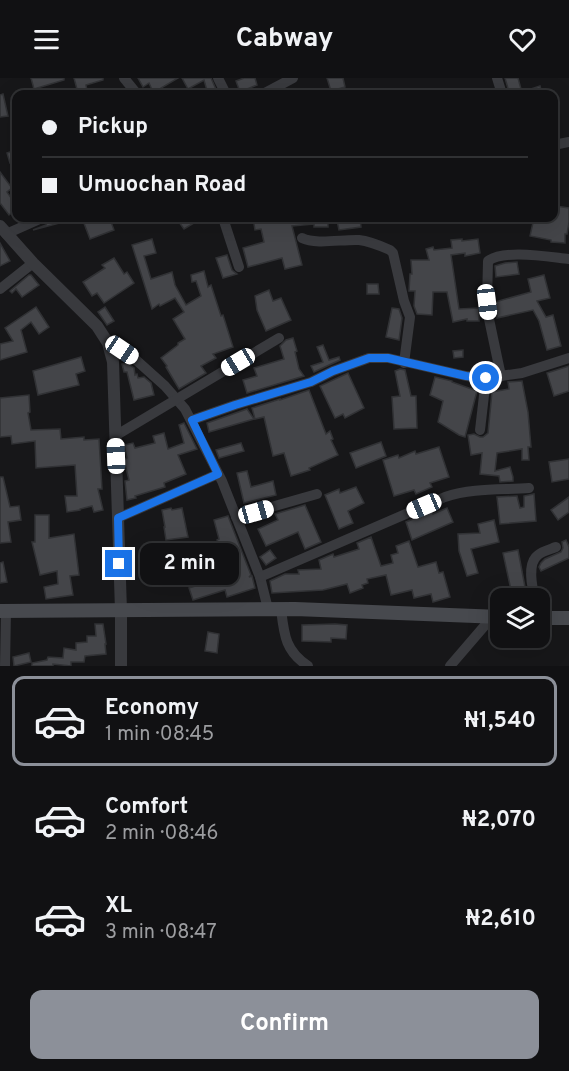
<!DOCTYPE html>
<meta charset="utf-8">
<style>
body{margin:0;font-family:Overpass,sans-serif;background:#1a1a1c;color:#f1f3f6;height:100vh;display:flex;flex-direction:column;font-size:22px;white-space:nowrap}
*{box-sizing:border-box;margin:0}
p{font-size:20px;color:#9c9da0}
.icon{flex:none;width:33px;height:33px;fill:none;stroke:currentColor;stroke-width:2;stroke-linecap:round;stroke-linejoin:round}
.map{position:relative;height:588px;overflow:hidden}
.sheet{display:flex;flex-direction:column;background:#111113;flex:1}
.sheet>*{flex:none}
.top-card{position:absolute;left:12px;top:12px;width:546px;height:132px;border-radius:12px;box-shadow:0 6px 24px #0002,0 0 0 2px #303133;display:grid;align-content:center;height:132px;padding:0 30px;background:#111113}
.tools{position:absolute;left:490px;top:510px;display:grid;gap:12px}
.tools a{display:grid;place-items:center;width:60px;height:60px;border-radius:12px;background:#111113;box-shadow:0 6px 24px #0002,0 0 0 2px #303133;font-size:30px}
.end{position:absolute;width:27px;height:27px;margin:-14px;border:8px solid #1a73e8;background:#fff;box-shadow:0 0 0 3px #fff}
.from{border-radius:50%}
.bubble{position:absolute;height:42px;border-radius:12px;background:#111113;box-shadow:0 6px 24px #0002,0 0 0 2px #303133;font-size:20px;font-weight:700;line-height:42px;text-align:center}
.car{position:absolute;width:18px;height:36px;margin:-18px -9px;border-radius:8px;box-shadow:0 0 4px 2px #0007;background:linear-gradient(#fff 24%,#345 0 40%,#fff 0 76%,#345 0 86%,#fff 0)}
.top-card b{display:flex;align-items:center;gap:21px;height:57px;font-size:22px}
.top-card b+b{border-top:2px solid #303133}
.top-card i{width:15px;height:15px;background:#f1f3f6}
ul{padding:10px 0 0;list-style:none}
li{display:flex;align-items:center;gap:18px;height:90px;margin:0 12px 9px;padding:0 18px;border:3px solid transparent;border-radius:12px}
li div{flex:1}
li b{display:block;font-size:22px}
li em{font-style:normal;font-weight:700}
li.on{border-color:#8c9099}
li>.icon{width:54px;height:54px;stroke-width:1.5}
.button{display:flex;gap:12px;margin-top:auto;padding:12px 30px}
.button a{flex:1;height:69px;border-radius:12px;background:#8c9099;color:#fff;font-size:24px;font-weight:700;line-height:69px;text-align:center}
header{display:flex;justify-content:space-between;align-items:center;height:78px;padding:0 30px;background:#111113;font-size:27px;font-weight:700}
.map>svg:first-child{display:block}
</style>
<header><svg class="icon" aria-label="menu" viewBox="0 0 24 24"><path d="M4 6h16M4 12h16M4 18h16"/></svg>Cabway<svg class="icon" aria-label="heart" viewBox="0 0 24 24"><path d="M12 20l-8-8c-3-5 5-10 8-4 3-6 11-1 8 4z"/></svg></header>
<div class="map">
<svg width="569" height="588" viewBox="0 0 569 588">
<rect width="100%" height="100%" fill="#171719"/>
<g fill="#444549" stroke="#313235" stroke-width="1.5">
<polygon points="31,0 64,0 64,2 34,11"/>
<polygon points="74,0 103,0 103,2 86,7 87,13 78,15"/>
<polygon points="138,0 178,0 161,10 163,15 160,16 154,16 149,5 143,9"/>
<polygon points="182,0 211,0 218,16 208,16 204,2 188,11"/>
<polygon points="244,0 255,0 257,7 240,14 236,3"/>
<polygon points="327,0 343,0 345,9 331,13"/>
<polygon points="505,0 518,0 521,11 509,14"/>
<polygon points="540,8 542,16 519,16 519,15"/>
<polygon points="3,16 8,38 0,39 0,17"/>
<polygon points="16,72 16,83 10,85 7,75"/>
<polygon points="0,94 12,110 7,114 16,127 16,131 9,137 0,125"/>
<polygon points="556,128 569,130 569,144 567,156 565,156 565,165 551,164 551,162 530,158 534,140 554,140"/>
<polygon points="49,140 71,140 71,142 33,152 46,147"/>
<polygon points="82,140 104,140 105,142 110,141 114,152 90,161"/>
<polygon points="176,140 191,140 194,145 184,151"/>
<polygon points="253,140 328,140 328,149 314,149 314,146 292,148 302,187 285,191 282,180 248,189 243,170 264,164 261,151 255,152"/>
<polygon points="360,140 361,149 339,152 337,143"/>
<polygon points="152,161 156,175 144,178 151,201 172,194 175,207 186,227 201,218 196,203 192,204 191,197 204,193 208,209 211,207 221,238 223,237 233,269 213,276 216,280 201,288 206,295 179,311 166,289 167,288 161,280 178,267 178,265 185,261 173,241 184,234 175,220 160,228 159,226 152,231 132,167"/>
<polygon points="462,161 462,163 478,161 480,175 465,178 465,175 451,177 459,231 479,230 479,243 467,243 467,241 453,244 447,214 433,214 432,237 417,236 414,228 415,213 409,213 410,196 412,196 411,182 429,182 426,171 433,169 434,172 452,170 451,162"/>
<polygon points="0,165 10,183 0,188"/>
<polygon points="227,177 232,192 237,196 223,200 216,180"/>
<polygon points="114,180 124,196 127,194 134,205 104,225 97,215 92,218 83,204 105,190 102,187"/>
<polygon points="517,184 519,196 496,199 495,188 505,185"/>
<polygon points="29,197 31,197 39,207 22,219 16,211 12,215 10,213"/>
<polygon points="544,197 550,220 537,223 546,239 553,237 561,268 547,272 539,243 533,232 497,240 495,224 531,214 528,201"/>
<polygon points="367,206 378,206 379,216 367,216"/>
<polygon points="269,212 273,223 281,220 291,242 266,253 257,232 255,218"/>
<polygon points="36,229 49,249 39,256 31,244 21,252 27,274 0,282 0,266 13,263 5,250"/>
<polygon points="105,229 114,243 107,247 98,234"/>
<polygon points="392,230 399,231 402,240 399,262 386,259"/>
<polygon points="293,260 297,273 295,274 299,291 304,298 247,315 243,302 257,298 254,290 284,281 280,268 286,262"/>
<polygon points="323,267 329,282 339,279 340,282 314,294 311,288 323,284 317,269"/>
<polygon points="463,272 463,279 454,280 453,273"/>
<polygon points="81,279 85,293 76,296 79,307 38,317 33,293"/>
<polygon points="127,285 134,290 135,297 137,296 138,300 144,299 151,305 154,317 134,322 127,294 124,294 122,286"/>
<polygon points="569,288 569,313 554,318 547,295"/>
<polygon points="400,291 405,292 411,318 416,318 417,350 394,351 392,319 400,318 395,293"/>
<polygon points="348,295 364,330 345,340 343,336 335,340 320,308"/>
<polygon points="435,299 452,303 452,304 477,313 465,359 459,357 438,344 443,323 430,317"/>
<polygon points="522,303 528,334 531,369 528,369 529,382 522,382 522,371 497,375 495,393 510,389 513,399 513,403 500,404 499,398 480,396 482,375 471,377 468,357 474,356 480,359 483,359 488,355 492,314 509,311 508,304"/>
<polygon points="309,312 326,356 330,353 333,361 331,362 338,377 309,390 310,392 291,398 284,375 273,378 264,339 255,341 252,330 280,321 280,322"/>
<polygon points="29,317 30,334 28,335 31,352 60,351 61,361 84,359 84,362 99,361 102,411 98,411 103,432 94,434 92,428 80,431 80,432 67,434 65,418 77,418 75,387 36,390 35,363 12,366 11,358 0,359 0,320"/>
<polygon points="247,331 254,341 209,354 207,345"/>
<polygon points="184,345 197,371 178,377 186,396 164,405 165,409 135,418 136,420 127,422 125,403 129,402 124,382 127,380 124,367 133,365 135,370 155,365 153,358 164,355 168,371 184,365 179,347"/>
<polygon points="381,364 386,378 356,390 350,375"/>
<polygon points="241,365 244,373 219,380 216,372"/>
<polygon points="439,369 449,399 430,405 432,409 416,416 414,412 394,418 383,382 398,377 399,380 415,373 416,376"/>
<polygon points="569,381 569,401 552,404 549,384"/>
<polygon points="247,393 251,409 273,403 276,417 244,425 237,395"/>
<polygon points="0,399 3,399 10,429 19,428 21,442 8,444 11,464 0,465"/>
<polygon points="356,409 364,425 348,433 353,445 339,451 325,417 339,411 340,415"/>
<polygon points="534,416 536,443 500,446 497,419 517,418 520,430 524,429 524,418"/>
<polygon points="569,419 569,434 558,442 551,432"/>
<polygon points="305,427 321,464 305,471 298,454 266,468 258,451 278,442 275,436"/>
<polygon points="171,430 172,432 182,430 188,459 166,462 164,449 165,449 162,432"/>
<polygon points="447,430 453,444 412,462 406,444 432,433 433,436"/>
<polygon points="35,437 49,437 49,460 74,456 79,497 70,498 73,517 46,521 44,509 58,506 57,493 40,497 32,464 35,464"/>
<polygon points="228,438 251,497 249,499 252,498 255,510 227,519 225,512 193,522 189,510 211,503 208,493 218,490 214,477 200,480 198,473 219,468 217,462 219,461 214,442"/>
<polygon points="494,442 499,464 471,471 478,495 467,498 459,473 458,456 480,455 478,446"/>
<polygon points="371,459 381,488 393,485 391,477 398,475 396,468 409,463 418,489 436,484 439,495 443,494 450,519 433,524 431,516 414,520 412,512 391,517 386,497 367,501 368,505 362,507 363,510 350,515 347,506 323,512 272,515 270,503 285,496 299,496 298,492 321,491 319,482 333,476 334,479 359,471 357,465"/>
<polygon points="566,462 569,469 569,480 541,493 539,489 541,485 545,481 561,474 563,470 562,464"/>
<polygon points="270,472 276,480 266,487 260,479"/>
<polygon points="518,472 525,509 511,512 503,475"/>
<polygon points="3,484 7,504 0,505 0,485"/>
<polygon points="167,484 183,487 181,503 165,501"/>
<polygon points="95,546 103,546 106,566 105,566 106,576 85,578 84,584 71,584 71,588 53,586 53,588 32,588 32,585 47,582 48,579 63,580 64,570 76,572 76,565 87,564 87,558 96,558"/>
<polygon points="335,546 347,547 346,561 331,560 331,564 302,563 302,547"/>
<polygon points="208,554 219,556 217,575 205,573"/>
<polygon points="29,575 31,584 14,588 13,579"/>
</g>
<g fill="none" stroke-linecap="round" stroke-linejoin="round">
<g stroke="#393a3e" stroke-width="10">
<polyline points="124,0 137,16"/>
<polyline points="218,0 226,16"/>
<polyline points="497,0 502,16"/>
<polyline points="263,16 293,0"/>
<polyline points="554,67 569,64"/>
<polyline points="223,140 239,189"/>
<polyline points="6,156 42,140"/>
<path d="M302,160c14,7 41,1 57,2 10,1 22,6 31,10l3,3 11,48 6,16 -6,46"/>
<polyline points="0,211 33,185"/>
<polyline points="108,265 122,272 135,281 165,308 185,331 222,403 260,499 268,531"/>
<path d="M501,298l-12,-57 -2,-17 1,-41c15,-12 61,-4 81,-2"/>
<polyline points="192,342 235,327 311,304 333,293 369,280 388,280 466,298 486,300 522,295 569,280"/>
<polyline points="480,352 486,300"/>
<polyline points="115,358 279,260"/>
<polyline points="236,439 317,416"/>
<polyline points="118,440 218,396"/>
<path d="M260,499l185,-80c27,-9 56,-7 84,-9"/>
<path d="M535,520c-3,-11 -8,-35 3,-43 4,-4 13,-6 18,-8"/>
<path d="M281,531c3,25 4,42 27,57"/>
<polyline points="5,588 6,533"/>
<polyline points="450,588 493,538"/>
</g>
<polyline stroke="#393a3e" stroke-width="12" points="0,148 33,185 97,248 108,265 113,284 121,533 121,588"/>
<g stroke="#47494e" stroke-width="14">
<polyline points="0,533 295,531 501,539"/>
<polyline points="540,540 569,540"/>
</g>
</g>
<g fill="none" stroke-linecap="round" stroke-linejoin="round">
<polyline stroke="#1a73e8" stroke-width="8" points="119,486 118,440 218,396 192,342 235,327 311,304 333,293 369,280 388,280 466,298 486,300"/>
</g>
</svg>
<div class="tools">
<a><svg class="icon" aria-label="layers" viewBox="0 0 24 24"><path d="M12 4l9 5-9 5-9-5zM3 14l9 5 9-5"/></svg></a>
</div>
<i class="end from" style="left:486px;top:300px"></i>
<i class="end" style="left:119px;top:486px"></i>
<div class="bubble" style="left:140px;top:465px;width:99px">2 min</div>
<i class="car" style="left:487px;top:224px;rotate:173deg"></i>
<i class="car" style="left:122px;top:272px;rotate:124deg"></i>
<i class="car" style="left:238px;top:284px;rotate:239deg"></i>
<i class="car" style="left:116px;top:378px;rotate:358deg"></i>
<i class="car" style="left:424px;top:428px;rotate:247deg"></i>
<i class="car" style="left:256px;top:434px;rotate:74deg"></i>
<div class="top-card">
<b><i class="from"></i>Pickup</b>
<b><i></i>Umuochan Road</b>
</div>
</div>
<section class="sheet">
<ul>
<li class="on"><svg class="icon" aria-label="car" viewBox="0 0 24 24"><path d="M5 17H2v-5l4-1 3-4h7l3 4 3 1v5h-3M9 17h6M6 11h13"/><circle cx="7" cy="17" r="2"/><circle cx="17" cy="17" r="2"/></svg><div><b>Economy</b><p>1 min · 08:45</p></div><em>₦1,540</em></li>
<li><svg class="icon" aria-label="car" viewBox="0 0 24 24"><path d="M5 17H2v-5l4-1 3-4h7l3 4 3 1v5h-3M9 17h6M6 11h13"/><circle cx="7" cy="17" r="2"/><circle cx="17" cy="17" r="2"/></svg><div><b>Comfort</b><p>2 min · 08:46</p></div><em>₦2,070</em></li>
<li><svg class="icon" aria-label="car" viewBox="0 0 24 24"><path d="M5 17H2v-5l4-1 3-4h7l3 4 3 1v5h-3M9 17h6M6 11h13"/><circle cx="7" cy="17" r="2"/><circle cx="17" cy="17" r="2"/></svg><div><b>XL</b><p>3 min · 08:47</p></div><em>₦2,610</em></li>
</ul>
<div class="button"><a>Confirm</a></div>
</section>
